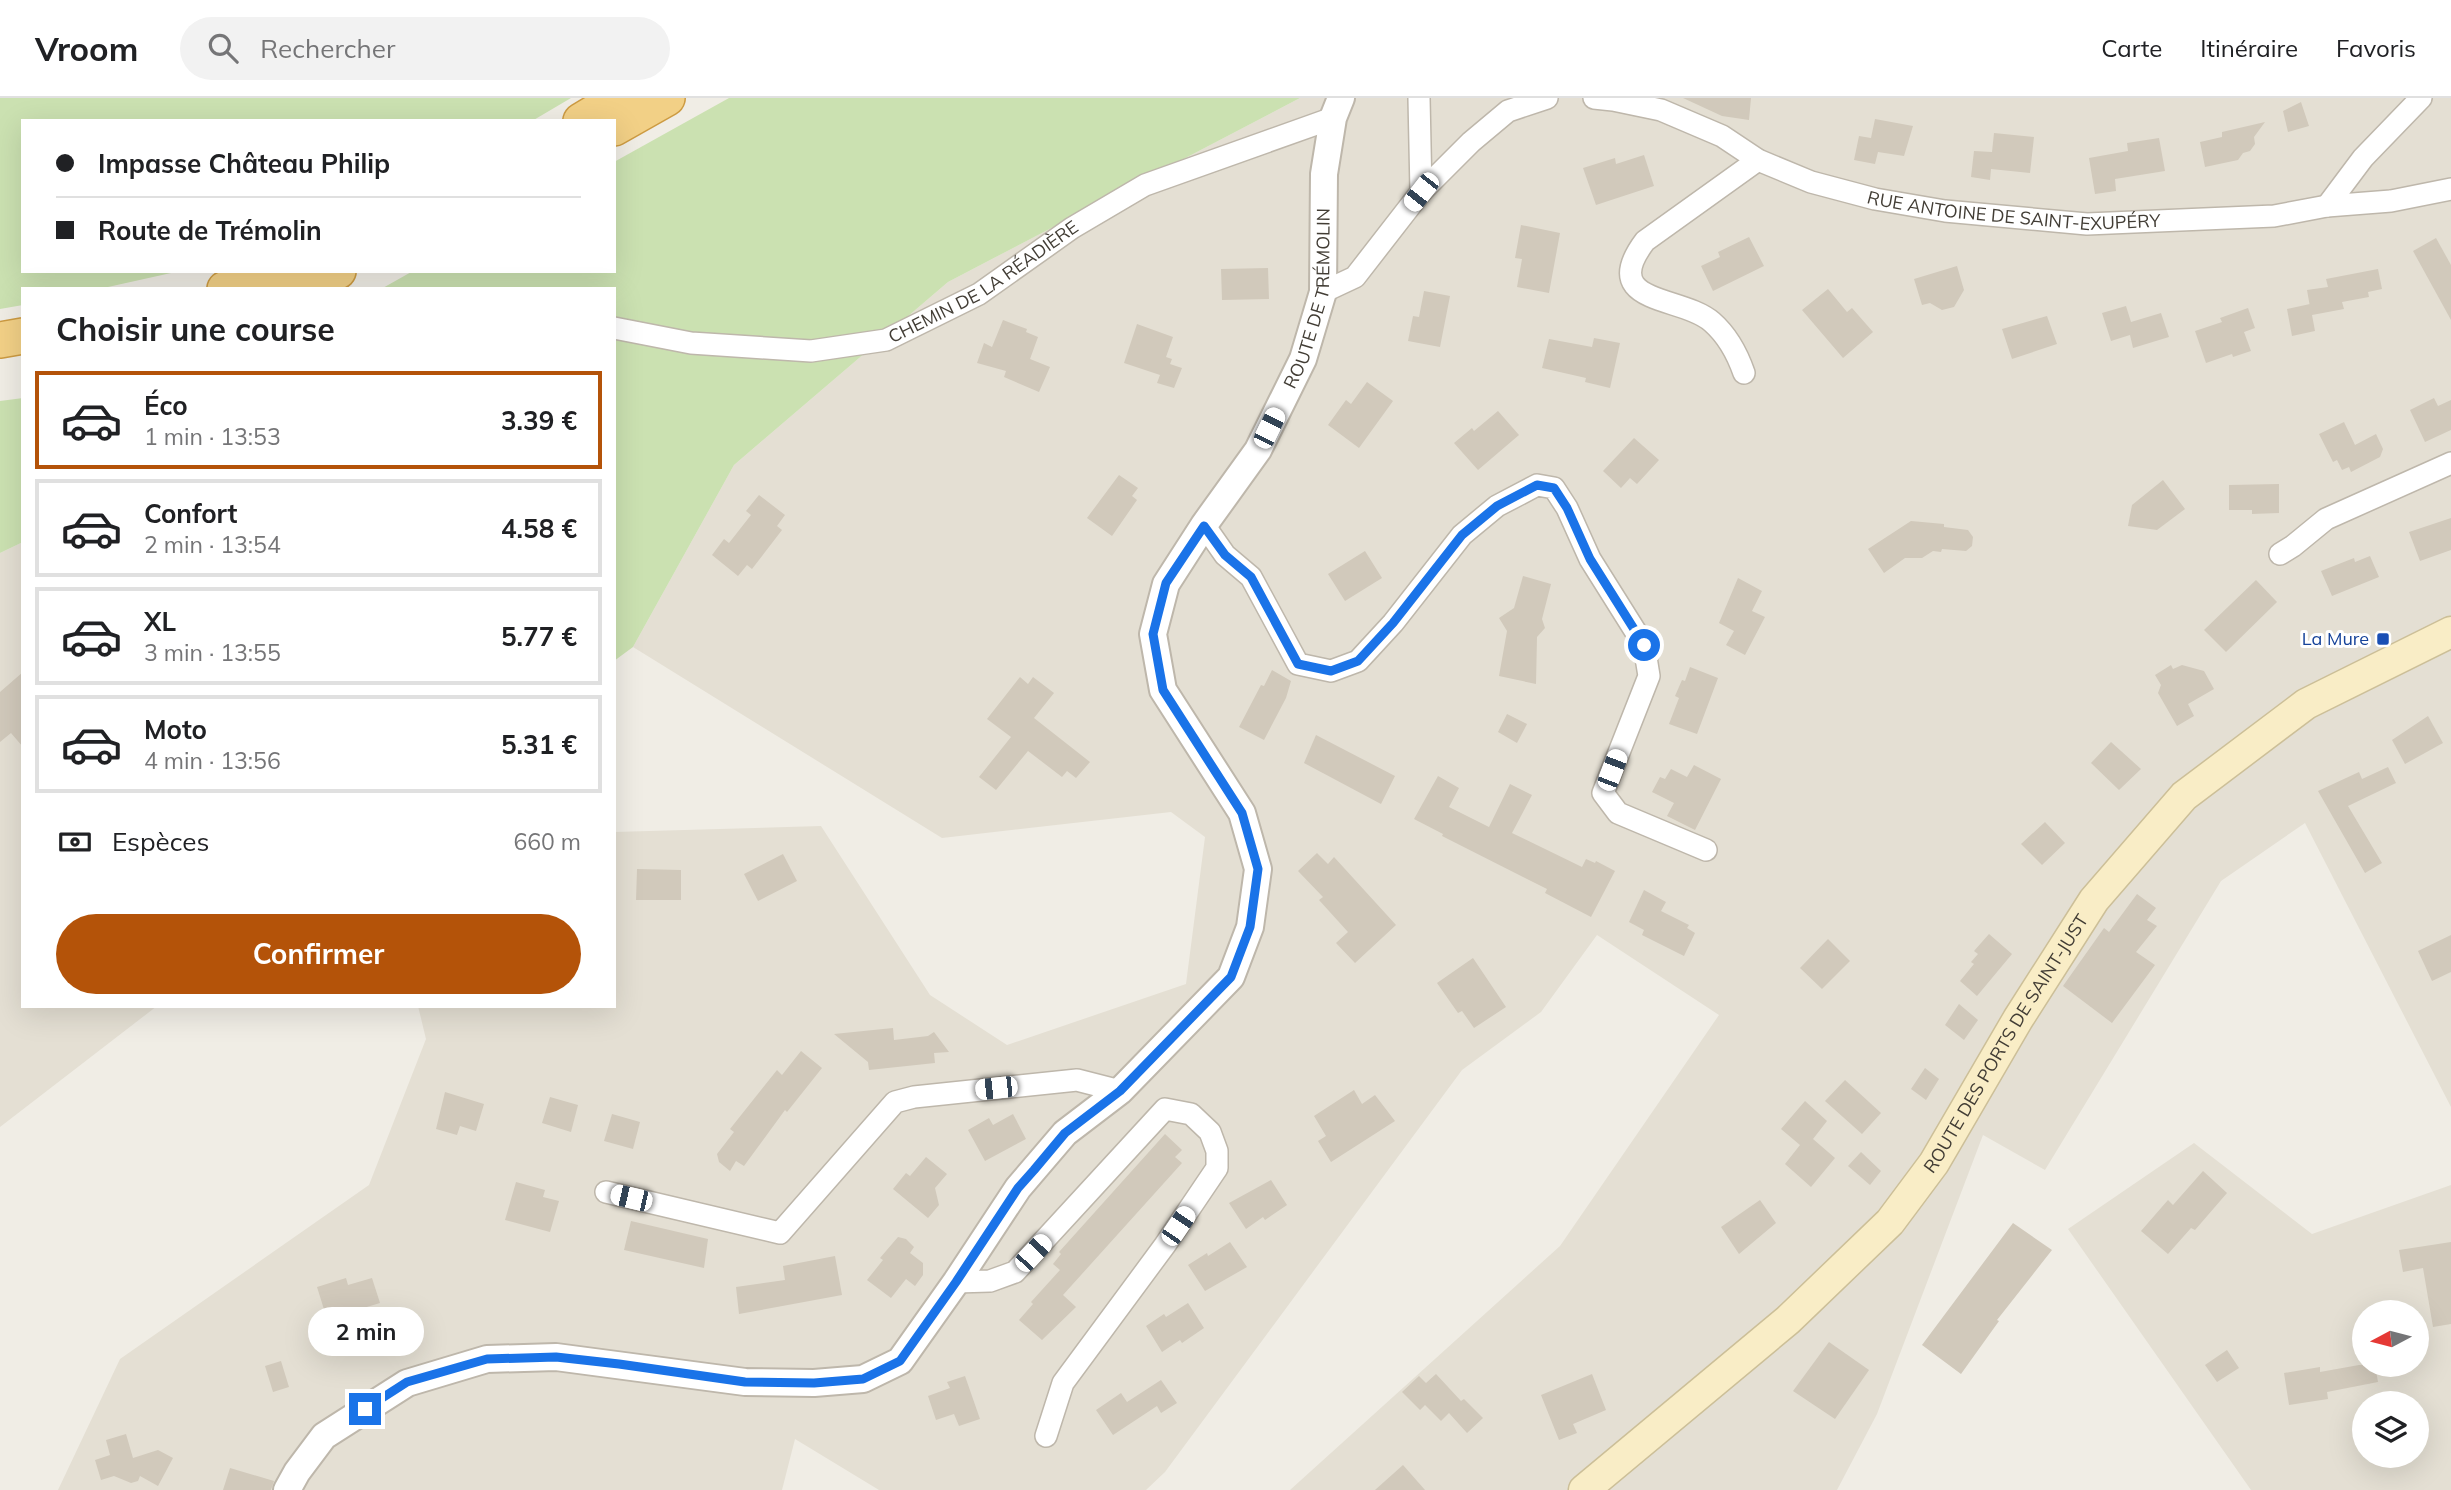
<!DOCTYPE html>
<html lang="fr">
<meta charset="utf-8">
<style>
body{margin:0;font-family:Mulish,sans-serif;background:#f2f2f2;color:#202124;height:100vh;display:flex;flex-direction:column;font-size:26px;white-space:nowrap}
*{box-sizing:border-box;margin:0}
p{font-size:23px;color:#757577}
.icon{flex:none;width:38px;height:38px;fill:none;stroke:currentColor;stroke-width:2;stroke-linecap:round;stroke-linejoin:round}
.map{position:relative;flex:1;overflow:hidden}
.details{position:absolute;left:21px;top:189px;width:595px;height:721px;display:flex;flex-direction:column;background:#fff;border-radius:0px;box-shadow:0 7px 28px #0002}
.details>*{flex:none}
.banner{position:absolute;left:21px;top:21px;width:595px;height:154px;border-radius:0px;box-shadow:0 7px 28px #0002;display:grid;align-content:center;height:154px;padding:0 35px;background:#fff}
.needle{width:46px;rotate:263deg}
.tools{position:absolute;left:2352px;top:1202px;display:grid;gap:14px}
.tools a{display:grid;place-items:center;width:77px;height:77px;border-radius:50%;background:#fff;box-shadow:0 7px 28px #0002;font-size:35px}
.end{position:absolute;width:32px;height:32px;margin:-16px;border:9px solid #1a73e8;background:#fff;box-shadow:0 0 0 4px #fff}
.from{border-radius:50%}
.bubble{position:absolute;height:49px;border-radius:24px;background:#fff;box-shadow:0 7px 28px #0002;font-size:23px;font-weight:700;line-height:49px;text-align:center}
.car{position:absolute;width:21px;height:42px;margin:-21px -10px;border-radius:9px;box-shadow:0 0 5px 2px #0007;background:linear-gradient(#fff 24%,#345 0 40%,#fff 0 76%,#345 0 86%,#fff 0)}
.banner b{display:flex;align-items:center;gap:24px;height:66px;font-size:26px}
.banner b+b{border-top:2px solid #e0e0e0}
.banner i{width:18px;height:18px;background:#202124}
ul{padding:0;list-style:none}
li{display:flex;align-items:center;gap:21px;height:98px;margin:0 14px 10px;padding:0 21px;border:4px solid #e0e0e0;border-radius:0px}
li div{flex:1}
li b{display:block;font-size:26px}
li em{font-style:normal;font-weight:700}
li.active{border-color:#b45309}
li>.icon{width:63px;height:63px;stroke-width:1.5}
h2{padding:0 35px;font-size:32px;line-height:84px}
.pay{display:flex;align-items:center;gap:18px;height:77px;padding:0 35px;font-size:26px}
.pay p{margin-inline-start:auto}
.primary-button{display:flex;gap:14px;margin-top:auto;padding:14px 35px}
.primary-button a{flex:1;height:80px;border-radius:42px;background:#b45309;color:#fff;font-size:28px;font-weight:700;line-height:80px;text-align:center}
header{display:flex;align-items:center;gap:42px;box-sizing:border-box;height:98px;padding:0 35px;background:#fff;border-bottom:2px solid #e0e0e0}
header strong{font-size:33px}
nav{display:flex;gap:38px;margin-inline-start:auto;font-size:24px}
.search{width:490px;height:63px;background:#f2f2f2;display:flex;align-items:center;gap:18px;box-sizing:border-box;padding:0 24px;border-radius:38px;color:#757577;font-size:26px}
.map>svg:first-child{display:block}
</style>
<header>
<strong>Vroom</strong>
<div class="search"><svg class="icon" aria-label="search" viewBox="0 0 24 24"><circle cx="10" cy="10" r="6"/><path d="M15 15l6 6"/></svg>Rechercher</div>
<nav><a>Carte</a><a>Itinéraire</a><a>Favoris</a></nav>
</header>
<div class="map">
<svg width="2451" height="1392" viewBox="0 0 2451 1392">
<rect width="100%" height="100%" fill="#f0ede5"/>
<g fill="#e4dfd3" fill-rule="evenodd">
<polygon points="1300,0 2451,0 2451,1009 2305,725 2221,783 2045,1072 1983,1037 1877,1316 1837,1392 1290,1392 1560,1148 1719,917 1597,837 1541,914 1462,972 1165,1374 1146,1392 879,1392 795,1341 782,1392 58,1392 120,1261 369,1087 426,941 418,908 614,908 614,734 821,728 930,897 1007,947 1186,886 1205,739 1171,714 942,740 633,549 734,367 948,184"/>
<polygon points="23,444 23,908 157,908 0,1029 0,455"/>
<path d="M2194,1045l118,91 139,-49v305h-200l-183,-261zM2364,1214h53v53h-53zM2364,1306h53v52h-53z"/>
</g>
<g fill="#cbe1b1">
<polygon points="0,0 571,0 532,23 23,23 23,173 180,173 99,191 23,191 23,207 0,211"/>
<polygon points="729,0 1300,0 948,184 734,367 633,549 614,563 614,191 381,191 413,173 614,173 614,64"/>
<polygon points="23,300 23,444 0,455 0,303"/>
</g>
<g fill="#d1c9bb">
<polygon points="1683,0 1751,0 1749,22 1722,18"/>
<polygon points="2301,4 2309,28 2288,34 2283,13"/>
<polygon points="1875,21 1913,28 1904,58 1878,54 1875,66 1854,62 1859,38 1871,40"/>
<polygon points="2265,24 2254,39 2255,46 2250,53 2243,55 2238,62 2205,69 2200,44 2222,39 2222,34"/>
<polygon points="1994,35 2034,39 2030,75 1991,71 1990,82 1971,79 1974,53 1992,54"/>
<polygon points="2159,40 2165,73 2115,81 2116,93 2095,96 2089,60 2128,53 2127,45"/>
<polygon points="1644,57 1654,88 1596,107 1583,70 1615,60 1616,66"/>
<polygon points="1521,127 1560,135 1549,195 1517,189 1522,161 1515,160"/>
<polygon points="1749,139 1764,168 1713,193 1701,168 1720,159 1718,154"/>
<polygon points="2436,140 2451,167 2451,222 2413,153"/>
<polygon points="1957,168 1964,192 1954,209 1942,212 1930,205 1922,207 1914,181"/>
<polygon points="1268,170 1269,201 1222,202 1221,171"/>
<polygon points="2378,171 2382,191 2368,194 2369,199 2342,204 2344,211 2312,217 2315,233 2292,238 2287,211 2310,206 2310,209 2307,192 2328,189 2326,181"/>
<polygon points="1828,191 1847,214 1852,210 1873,234 1843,260 1802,212"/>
<polygon points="1424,193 1450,198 1440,249 1408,243 1413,218 1419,219"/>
<polygon points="2126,208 2131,224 2161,215 2169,239 2133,250 2130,237 2111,243 2102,215"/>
<polygon points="2248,210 2255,230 2244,234 2251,253 2233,259 2232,256 2206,265 2195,233 2222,224 2220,220"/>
<polygon points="2047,218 2057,246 2012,261 2002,231"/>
<polygon points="1003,222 1027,231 1026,234 1038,239 1030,261 1050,269 1039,294 1004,279 1006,273 977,265 984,245 992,249"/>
<polygon points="1137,226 1173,239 1166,259 1172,261 1170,266 1182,270 1174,290 1157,285 1160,277 1124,265"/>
<polygon points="1594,240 1620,245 1610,290 1585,284 1586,280 1542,270 1549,241 1592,249"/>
<polygon points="1367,284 1393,303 1359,350 1328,327 1346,302 1351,306"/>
<polygon points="2434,300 2438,308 2451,302 2451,332 2425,344 2410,312"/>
<polygon points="1498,313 1519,337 1478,372 1454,345 1472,330 1474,333"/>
<polygon points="2344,324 2355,347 2376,336 2383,351 2380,359 2351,374 2349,369 2342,372 2337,362 2333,364 2319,336"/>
<polygon points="1634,340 1659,362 1637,386 1630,380 1621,390 1603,373"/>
<polygon points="1119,377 1138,390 1132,398 1137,402 1112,438 1087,420"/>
<polygon points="2163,382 2185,411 2157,432 2128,428 2132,407"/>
<polygon points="2279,386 2279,415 2252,416 2252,412 2229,412 2229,387"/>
<polygon points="759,397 785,417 777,428 782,432 752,471 747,467 738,478 712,457 724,441 729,445 751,417 746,413"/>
<polygon points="2451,420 2451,452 2420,463 2409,434"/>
<polygon points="1911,423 1944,426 1944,429 1968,432 1973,439 1972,448 1966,453 1942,451 1941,454 1933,453 1922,460 1905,460 1884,475 1868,451"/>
<polygon points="1365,453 1382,480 1345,503 1328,476"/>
<polygon points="2370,458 2379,479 2332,498 2321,473 2354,460 2355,464"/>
<polygon points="1523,478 1551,486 1542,521 1545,530 1537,539 1536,586 1499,578 1507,533 1499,520 1514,510"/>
<polygon points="1738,480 1762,493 1752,513 1765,519 1745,557 1726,547 1734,533 1719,525"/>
<polygon points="2256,482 2277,504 2226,554 2204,532"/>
<polygon points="2171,567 2173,571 2182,567 2204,573 2214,591 2188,606 2194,618 2177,628 2158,595 2161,587 2155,577"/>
<polygon points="1690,569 1718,580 1697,636 1669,626 1679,600 1675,598 1682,582 1685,583"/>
<polygon points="1272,572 1291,583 1286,600 1264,642 1239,629 1261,587 1264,588"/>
<polygon points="23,574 23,649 11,635 0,644 0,594"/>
<polygon points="1020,579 1028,586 1033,579 1054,595 1034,620 1090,664 1076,680 1067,673 1062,679 1028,653 996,692 979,679 1011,639 987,621"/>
<polygon points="1507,616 1527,626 1517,645 1498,634"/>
<polygon points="2428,618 2443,645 2405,666 2392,642"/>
<polygon points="1316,637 1395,678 1381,706 1304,665"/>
<polygon points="2111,644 2141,671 2119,692 2091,665"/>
<polygon points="1694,667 1721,681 1695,732 1667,718 1674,705 1652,694 1660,679 1665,681 1671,671 1687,679"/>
<polygon points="2388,669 2396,685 2348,708 2382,765 2365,775 2318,693 2359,674 2362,681"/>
<polygon points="1438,678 1459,690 1449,709 1489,729 1510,686 1532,697 1512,735 1582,769 1586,761 1595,765 1596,763 1615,773 1591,819 1545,795 1547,791 1442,738 1443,736 1414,721"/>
<polygon points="2045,724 2065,745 2042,767 2021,746"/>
<polygon points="1317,755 1328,766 1334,759 1396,827 1355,865 1336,845 1348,834 1319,802 1323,799 1298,773"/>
<polygon points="783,756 797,783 758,803 744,776"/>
<polygon points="637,771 681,772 681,802 636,802"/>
<polygon points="1644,792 1666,804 1661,813 1689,827 1687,830 1695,835 1684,858 1642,837 1644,832 1629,824"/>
<polygon points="2137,796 2156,810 2147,822 2157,828 2136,854 2155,867 2112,925 2063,888 2104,830 2109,834"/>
<polygon points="1989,836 2012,856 1977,898 1960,883 1974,866 1971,864 1978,856 1974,853"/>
<polygon points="2451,837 2451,874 2432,883 2418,853"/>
<polygon points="1828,841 1850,863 1822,891 1800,870"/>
<polygon points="1473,860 1506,909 1474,930 1462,913 1458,915 1437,885"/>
<polygon points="1959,906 1978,922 1964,942 1945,927"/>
<polygon points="893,930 894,942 928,938 934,934 949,954 934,955 935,965 869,972 868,964 834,936"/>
<polygon points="801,953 822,970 787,1014 785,1012 744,1068 736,1063 730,1073 719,1064 717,1056 734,1034 730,1031 777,972 782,977"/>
<polygon points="1925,970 1939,981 1926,1002 1911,991"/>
<polygon points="1845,982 1881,1015 1862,1036 1825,1003"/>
<polygon points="1354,992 1362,1006 1375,997 1395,1023 1331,1064 1318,1043 1326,1038 1314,1018"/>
<polygon points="445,994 484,1006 476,1033 460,1028 457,1037 436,1031"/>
<polygon points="550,999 578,1007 571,1034 542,1025"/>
<polygon points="1805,1003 1827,1023 1813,1041 1835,1060 1811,1089 1785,1066 1800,1047 1781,1031"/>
<polygon points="612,1016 640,1024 633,1051 604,1043"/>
<polygon points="1013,1016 1026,1041 985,1063 968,1032 989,1020 993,1027"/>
<polygon points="1165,1036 1182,1052 1175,1059 1182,1065 1063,1197 1076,1209 1042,1242 1019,1222 1033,1206 1031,1204 1060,1172 1053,1166 1061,1156 1059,1154"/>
<polygon points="1861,1054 1881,1073 1870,1087 1848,1068"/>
<polygon points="926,1059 947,1076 935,1090 939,1107 928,1120 893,1091 906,1075 910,1078"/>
<polygon points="2203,1073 2227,1095 2195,1132 2191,1130 2168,1156 2141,1133 2168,1102 2173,1107"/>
<polygon points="1271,1082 1287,1107 1265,1122 1263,1119 1246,1131 1229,1105"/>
<polygon points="516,1084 545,1092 543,1099 559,1103 550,1134 505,1122"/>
<polygon points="1760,1102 1776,1125 1739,1156 1721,1129"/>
<polygon points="631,1123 708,1141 704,1170 624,1152"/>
<polygon points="2013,1125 2052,1152 1997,1222 1999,1223 1961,1276 1922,1247"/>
<polygon points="898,1139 906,1141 914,1149 910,1155 923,1165 923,1177 915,1188 906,1181 891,1200 867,1182 883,1162 880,1160"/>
<polygon points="1230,1144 1247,1169 1205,1193 1188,1167 1207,1155 1208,1158"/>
<polygon points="2451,1144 2451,1226 2433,1229 2423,1170 2403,1174 2399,1152"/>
<polygon points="835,1158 842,1197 739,1216 736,1189 785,1182 783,1168"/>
<polygon points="346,1180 348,1187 372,1180 380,1205 327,1221 317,1189"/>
<polygon points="1188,1205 1204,1230 1182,1245 1180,1242 1162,1254 1146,1228 1164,1216 1166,1219"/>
<polygon points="1829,1244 1869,1272 1835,1321 1793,1293"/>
<polygon points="2227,1252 2239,1270 2217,1284 2205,1267"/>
<polygon points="281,1263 289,1289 273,1294 265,1268"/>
<polygon points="2359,1267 2375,1267 2378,1284 2327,1294 2328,1301 2289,1307 2284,1275 2320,1269 2320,1274"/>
<polygon points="1436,1276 1461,1303 1464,1301 1483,1320 1467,1335 1449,1315 1441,1323 1425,1307 1420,1312 1402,1294 1419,1278 1426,1285"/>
<polygon points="1592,1276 1606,1312 1573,1326 1577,1335 1559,1342 1541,1297"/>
<polygon points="965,1278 980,1321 959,1328 954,1316 936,1322 928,1298 950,1290 947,1284"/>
<polygon points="1161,1282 1177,1305 1161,1315 1157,1308 1113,1337 1096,1312 1121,1295 1127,1304"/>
<polygon points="126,1336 133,1360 158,1352 173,1360 158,1388 140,1378 138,1383 131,1385 114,1378 101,1382 95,1362 110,1357 106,1342"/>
<polygon points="1403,1367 1425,1392 1375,1392"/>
<polygon points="230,1370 274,1383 271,1392 223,1392"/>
</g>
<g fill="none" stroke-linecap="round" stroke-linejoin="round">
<defs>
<g id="minor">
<polyline points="1419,0 1421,94"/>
<path id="s1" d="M1594,0l19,2 48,10 61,26 36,24 53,22 64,17 70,12 142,13 187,-8 53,-10 64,-5 60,-12"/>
<polyline points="2327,108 2363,60 2421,0"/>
<polyline points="1323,194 1355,179 1421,94 1471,44 1508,13 1547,0"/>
<path id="s2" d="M614,230l77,15 120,8 75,-11 93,-46 93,-66 73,-43 188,-67"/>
<path d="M1744,275c-7,-20 -16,-37 -32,-51 -31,-27 -115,-17 -67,-81l113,-81"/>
<polyline points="1204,427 1225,457 1251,479 1298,566 1331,573 1358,563 1393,525 1462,437 1497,408 1537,387 1554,390 1567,410 1590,461 1644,547 1649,578 1603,695 1618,715 1706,752"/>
<polyline points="2280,456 2293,448 2326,421 2451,365"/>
<polyline points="606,1094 780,1135 895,1004 914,999 1077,982 1120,993"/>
<polyline points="956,1184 990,1183 1015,1174 1165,1011 1191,1016 1210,1034 1217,1053 1217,1070 1165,1147 1063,1285 1046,1338"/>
</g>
<g id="tertiary">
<path id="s3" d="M287,1392l10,-18 27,-36 83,-53 80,-24 69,-2 189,25 69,1 49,-4 37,-18 56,-79 62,-94 47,-55 55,-42 111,-114 19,-50 8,-58 -16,-56 -79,-123 -10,-56 13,-50 38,-59 54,-75 45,-91 20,-67 1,-118 9,-56 8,-20"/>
</g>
<g id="secondary">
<path id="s4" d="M1584,1392l204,-170 102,-98 44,-59 84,-144 76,-119 90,-104 122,-92 145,-72"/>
</g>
<g id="trunk">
<polyline points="581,23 619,0"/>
<polyline points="614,30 667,0"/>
<polyline points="225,191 278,173"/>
<polyline points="297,191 338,173"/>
<polyline points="0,242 23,238"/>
</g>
</defs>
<use href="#minor" stroke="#beb7ab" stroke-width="24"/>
<use href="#tertiary" stroke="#beb7ab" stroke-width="30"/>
<use href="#secondary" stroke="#ccbf98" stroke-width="33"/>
<use href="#trunk" stroke="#cd9b42" stroke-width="38"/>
<use href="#minor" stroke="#fff" stroke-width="21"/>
<use href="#tertiary" stroke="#fff" stroke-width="26"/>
<use href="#secondary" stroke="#f9edc6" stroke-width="30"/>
<use href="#trunk" stroke="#f2d086" stroke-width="35"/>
</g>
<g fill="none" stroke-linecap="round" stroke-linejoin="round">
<polyline stroke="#1a73e8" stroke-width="9" points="365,1311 407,1284 487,1261 556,1259 619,1266 745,1284 814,1285 863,1281 900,1263 956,1184 1018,1090 1034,1072 1065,1035 1120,993 1231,879 1250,829 1258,771 1242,715 1163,592 1153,536 1166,485 1204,428 1225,457 1251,479 1298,566 1331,573 1358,563 1393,525 1462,437 1497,408 1537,387 1554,390 1567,410 1590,461 1644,547"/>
</g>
<rect fill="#1a4fb4" stroke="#fff" stroke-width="2.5" x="2376" y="534" width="14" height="14" rx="3.5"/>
<g text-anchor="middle" stroke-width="6" stroke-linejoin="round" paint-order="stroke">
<g font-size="18" fill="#423d35" stroke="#fff">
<text dy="6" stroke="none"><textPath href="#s1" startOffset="441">RUE ANTOINE DE SAINT-EXUPÉRY</textPath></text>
<text dy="6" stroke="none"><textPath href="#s2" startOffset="388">CHEMIN DE LA RÉADIÈRE</textPath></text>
<text dy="6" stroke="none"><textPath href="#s3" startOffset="1927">ROUTE DE TRÉMOLIN</textPath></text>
<text dy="6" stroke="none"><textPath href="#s4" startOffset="620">ROUTE DES PORTS DE SAINT-JUST</textPath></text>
</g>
<g font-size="18" fill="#164399" stroke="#fff" text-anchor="end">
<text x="2369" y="547">La Mure</text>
</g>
</g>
</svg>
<div class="tools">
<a><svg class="needle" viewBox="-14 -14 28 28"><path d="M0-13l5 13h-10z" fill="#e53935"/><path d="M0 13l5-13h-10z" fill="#757577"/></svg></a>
<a><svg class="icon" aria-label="layers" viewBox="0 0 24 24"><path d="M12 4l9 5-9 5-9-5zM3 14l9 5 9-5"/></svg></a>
</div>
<i class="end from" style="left:1644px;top:547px"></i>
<i class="end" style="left:365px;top:1311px"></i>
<div class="bubble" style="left:308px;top:1209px;width:116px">2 min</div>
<i class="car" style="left:1421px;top:94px;rotate:218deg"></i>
<i class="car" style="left:1269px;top:330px;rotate:26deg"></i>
<i class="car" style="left:1612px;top:672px;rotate:21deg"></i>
<i class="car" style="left:996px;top:990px;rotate:264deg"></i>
<i class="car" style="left:631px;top:1100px;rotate:283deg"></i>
<i class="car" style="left:1178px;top:1128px;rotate:34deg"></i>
<i class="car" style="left:1033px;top:1155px;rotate:43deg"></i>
<div class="banner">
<b><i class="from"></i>Impasse Château Philip</b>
<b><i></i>Route de Trémolin</b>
</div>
<section class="details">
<h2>Choisir une course</h2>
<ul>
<li class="active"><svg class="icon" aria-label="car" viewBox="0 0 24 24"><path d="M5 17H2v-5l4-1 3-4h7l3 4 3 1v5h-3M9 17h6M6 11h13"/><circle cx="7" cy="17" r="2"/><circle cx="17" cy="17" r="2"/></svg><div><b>Éco</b><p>1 min · 13:53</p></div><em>3.39 €</em></li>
<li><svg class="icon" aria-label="car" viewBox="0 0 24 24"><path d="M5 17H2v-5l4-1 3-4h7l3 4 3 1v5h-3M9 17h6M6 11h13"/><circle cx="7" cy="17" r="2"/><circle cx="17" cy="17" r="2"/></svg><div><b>Confort</b><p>2 min · 13:54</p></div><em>4.58 €</em></li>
<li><svg class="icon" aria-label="car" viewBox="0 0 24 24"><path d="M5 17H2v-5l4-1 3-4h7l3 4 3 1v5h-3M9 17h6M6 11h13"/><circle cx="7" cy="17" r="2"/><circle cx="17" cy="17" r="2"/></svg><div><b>XL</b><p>3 min · 13:55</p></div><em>5.77 €</em></li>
<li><svg class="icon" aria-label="car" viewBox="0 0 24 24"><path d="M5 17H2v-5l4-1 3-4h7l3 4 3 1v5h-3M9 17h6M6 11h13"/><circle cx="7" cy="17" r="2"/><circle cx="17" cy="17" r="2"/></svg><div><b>Moto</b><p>4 min · 13:56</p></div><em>5.31 €</em></li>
</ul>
<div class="pay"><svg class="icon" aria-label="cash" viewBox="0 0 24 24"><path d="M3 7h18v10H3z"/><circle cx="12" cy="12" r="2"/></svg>Espèces<p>660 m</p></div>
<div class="primary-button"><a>Confirmer</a></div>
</section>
</div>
